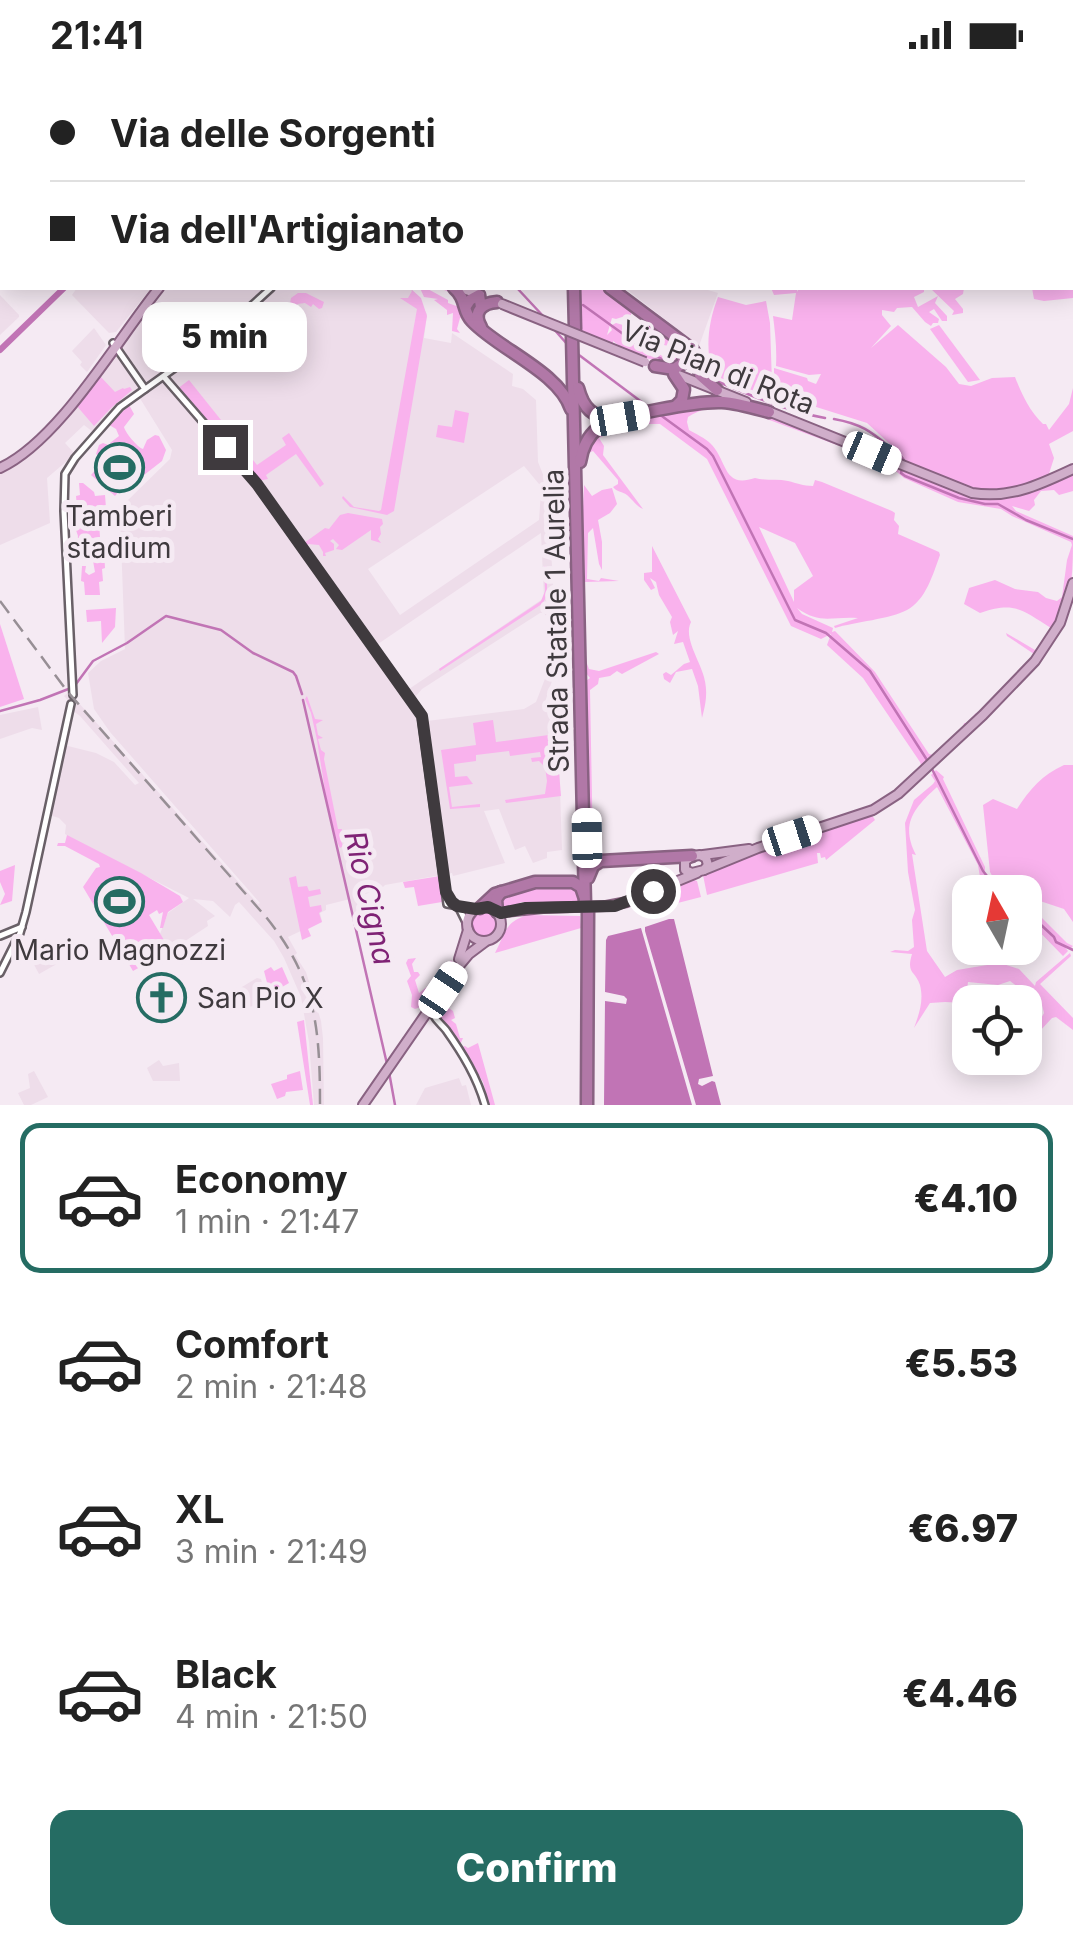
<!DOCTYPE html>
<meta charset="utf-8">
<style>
body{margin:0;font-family:Inter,sans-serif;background:#f2f2f2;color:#222;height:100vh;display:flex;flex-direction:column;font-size:38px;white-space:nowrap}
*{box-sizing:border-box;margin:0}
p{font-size:32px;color:#767676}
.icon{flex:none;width:55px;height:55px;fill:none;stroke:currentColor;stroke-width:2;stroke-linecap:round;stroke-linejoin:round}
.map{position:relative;height:1035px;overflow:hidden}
.details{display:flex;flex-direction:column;background:#fff;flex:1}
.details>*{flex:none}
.hud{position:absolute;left:0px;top:0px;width:1075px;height:220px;box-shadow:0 5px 25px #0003;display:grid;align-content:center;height:220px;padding:0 50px;background:#fff}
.needle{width:65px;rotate:351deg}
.fabs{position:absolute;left:952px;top:805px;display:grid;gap:20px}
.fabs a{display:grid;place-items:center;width:90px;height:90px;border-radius:20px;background:#fff;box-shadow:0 5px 25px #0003;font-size:50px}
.end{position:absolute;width:45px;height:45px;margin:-22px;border:12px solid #3f3a3e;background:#fff;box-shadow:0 0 0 5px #fff}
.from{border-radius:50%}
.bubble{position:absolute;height:70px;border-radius:20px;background:#fff;box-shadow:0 5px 25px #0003;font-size:32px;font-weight:800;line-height:70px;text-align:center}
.car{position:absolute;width:30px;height:60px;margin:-30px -15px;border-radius:12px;box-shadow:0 0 8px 2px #0007;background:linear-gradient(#fff 24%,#345 0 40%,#fff 0 76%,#345 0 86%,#fff 0)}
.hud b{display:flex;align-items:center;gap:35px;height:95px;font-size:38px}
.hud b+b{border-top:2px solid #e0e0e0}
.hud i{width:25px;height:25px;background:#222}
ul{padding:18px 0 0;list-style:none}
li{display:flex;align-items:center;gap:30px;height:150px;margin:0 20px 15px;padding:0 30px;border:5px solid transparent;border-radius:20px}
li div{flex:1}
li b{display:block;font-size:38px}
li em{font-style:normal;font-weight:800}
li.current{border-color:#256c63}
li>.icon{width:90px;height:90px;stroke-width:1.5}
.cta{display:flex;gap:20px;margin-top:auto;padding:20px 50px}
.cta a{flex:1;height:115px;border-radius:20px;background:#256c63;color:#fff;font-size:40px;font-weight:800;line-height:115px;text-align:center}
.status{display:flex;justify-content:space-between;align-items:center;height:70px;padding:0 50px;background:#fff;direction:ltr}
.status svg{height:28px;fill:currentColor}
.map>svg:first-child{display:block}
</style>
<div class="status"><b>21:41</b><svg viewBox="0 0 49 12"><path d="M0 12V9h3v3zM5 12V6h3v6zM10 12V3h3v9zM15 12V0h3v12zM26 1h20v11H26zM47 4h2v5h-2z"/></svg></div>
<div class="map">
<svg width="1073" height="1035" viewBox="0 0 1073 1035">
<rect width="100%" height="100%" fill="#f5eaf3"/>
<g fill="#eeddea" fill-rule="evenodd">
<polygon points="0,0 227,0 222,2 2,2 2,84 0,82"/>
<polygon points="77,218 151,218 116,262 109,263 72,225"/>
<path d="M162,218h249l16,26 -3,24 27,5 1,-10 61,41 -1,12 11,3 13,11 2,62 10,25 9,179 -12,36h6l8,57 3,91 -15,2v6l-14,5 -8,-17 -10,4 -16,-41 -15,2 21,52 -52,13 -1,-3 -67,12 -4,4 -16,5 1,17 -13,2 -3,-14 -24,6v5l-6,3 2,8 -34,16 9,16 -2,2 11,17 15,49 2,17 1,67h-10l-5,-63 -8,-45 -17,-39 -10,-17 -35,-39 -4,3 -5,12 -17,-16 -20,-2 22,17 -8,5 1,5 -38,25 -10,-17 8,-21 21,-15 -118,-60 -6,-4 1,-9 -7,-7 -10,-3 15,-70 32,8 18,9 21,23 4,-2 -59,-67 -8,-6 2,-3 -10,-11 5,-4 189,212 2,-1 -150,-171 -16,-23 -6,-36 13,-12 24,-12 -5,-135 7,-13 43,-42 2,-9 -36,-58 -24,18 -19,22 -9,-7 -19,18 10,11 -28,24 3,45 -50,22v-72l26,-16 28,-28zM524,396l15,18 2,8 -2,28 -139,95 -32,-46zM541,463l3,65 -135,91 -31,-45zM540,543h4l3,4 1,54 -12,31 -12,7 -97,12 -11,-25 6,-7z"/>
<polygon points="625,218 701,218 718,223 699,276"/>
<polygon points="0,225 19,245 19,247 0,265"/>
<polygon points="94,258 106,275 87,302 80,295 82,292 72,281"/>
<polygon points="38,637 42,660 32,658 0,669 0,645"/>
<polygon points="51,872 62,891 39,904 29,885"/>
<polygon points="257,908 261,909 268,934 241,938 240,933 232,932 232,923"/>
<polygon points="159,990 163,996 179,993 180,1011 153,1011 147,998"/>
<polygon points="34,1001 48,1027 31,1035 24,1035 18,1023 30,1018 28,1004"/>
<polygon points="459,1008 462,1016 466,1015 471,1035 416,1035 425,1018"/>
</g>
<g fill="#f9b2ed" fill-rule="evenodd">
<polygon points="1073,204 1073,228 1044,231 1034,229 1032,218 1072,218"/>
<polygon points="410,218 421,228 427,246 394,441 387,445 350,437 342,428 343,426 354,437 379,441 381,440 417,239 400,228 408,228 412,221"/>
<polygon points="420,218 426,218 448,230 448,233 459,237 454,224 439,218 448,218 456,222 463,247 460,248 457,259 460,263 452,261 453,243 447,245 447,240 434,230 438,229 424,227"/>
<path d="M580,218h26l35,27 -10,-2v7l-4,2 -2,-6 -9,3 -4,-1 -5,17 5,-5 -2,-4 6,-3 14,4 -3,8 42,25 7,-12 -32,-8 1,-5 -9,-1 -3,-9h10l3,-5 11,8v6h2l1,-4 24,21 -6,13c-23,-3 -47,-7 -65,-23v4l-32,-13z"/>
<path d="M771,218h26v4l2,-4h125v4l-10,5 4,10 20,-11 -3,7 12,13v5h-5l-8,-12 -5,3 10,7 -1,4h-5l-2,3 -6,-4 -13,-15 -15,1 -3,4 -12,-2v5l9,11 -20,22 27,-23 48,42 13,17 12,2 21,-8 23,-1c6,16 15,35 28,47h3l3,6 20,-26 4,-16v43l-24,13 5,14 -6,19c-61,25 -82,11 -140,-13l-5,-8 -36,-33 -73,-23 -14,-7 -6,-14v-11l33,10 1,3 8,3 5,-10 -12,1 -33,-9c1,-18 -1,-34 -3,-50l19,4 4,-27 -22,2z"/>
<polygon points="930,218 964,218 963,224 955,229 963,239 963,243 952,245 954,241"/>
<polygon points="298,223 306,223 324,232 322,238 319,239 313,234 311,237 305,233 297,234 299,238 297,243 301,242 303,247 301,249 306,249 306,255 290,257 271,248 274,246 287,250 291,228"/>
<path d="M718,227l28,8 20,-4 4,22 2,61 6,12 -16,-2 -49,-19c-8,-26 -5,-52 5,-78z"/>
<polygon points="939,255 980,310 968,312 930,259"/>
<polygon points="99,305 115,322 123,318 124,319 130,317 132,320 111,338 94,356 76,335"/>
<polygon points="189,310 257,395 286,375 282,368 289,363 324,414 320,417 296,384 266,405 268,409 258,411 254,403 177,319"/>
<path d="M128,333l6,11 -10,13c1,5 13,20 19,22l4,-9 8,-5 4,1 7,14 -4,11 -18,14 -5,-2 -1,-4 -23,27 -24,-21 14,-16 -9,-5 3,-9 4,-2 8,3 -1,-3 9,-7 -3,-7 -10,-6z"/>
<path d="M723,334l68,20 172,69c47,11 69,-2 110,-21v19l-14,4 -5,-5 -13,1 -7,9 1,5 -6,6 -17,-5 4,5 57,25c0,15 0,32 -2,47 -12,57 -49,89 -88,128h-3l32,-31 22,-26 -27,-18 -1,-3 29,17 7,-5 9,-17c-29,-18 -36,-27 -71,-15l-16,-9 5,-16 26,-8 20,9 23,3 8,6 11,3 5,-4 5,-37 5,-15 -1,-3 -59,-26 -11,-7 -43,-7 -54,-24 -13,-11 -19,-9 -132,-49c-19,-3 -35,-3 -52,8l-1,5 2,8c7,4 16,8 21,13 18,17 12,46 45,35 10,3 22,1 33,3 9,2 15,5 25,5l2,-6 7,2 70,29 3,2 -1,7 5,6 -1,8 41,18 1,3c-7,19 -14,45 -33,55 -16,9 -53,12 -72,18l-1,-2 24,-8c-26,-2 -38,7 -61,-10l5,6 31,14 -1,4 3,-1 40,41 54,82 4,1 30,-27 1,-5h3l9,-10h3l-49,48 -3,-1v4l-13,11 7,-10 -1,-3 -57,-84 -36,-33 4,-11 -10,5 -30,-13 -84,-167 -47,-35h-20l-18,3 -23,11 5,8 -1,9 40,54c-7,-3 -10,-9 -16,-14 -5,-4 -9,-2 -14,-8l5,-3v-4l-25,-29 -5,2 -3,7 1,-15 21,-19 76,-18zM759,457l36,16 18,33 -19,14v12z"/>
<polygon points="455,340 469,343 464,373 436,367 438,355 452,357"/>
<polygon points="79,413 83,413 94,422 95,426 105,425 106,438 102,438 103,453 99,453 100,467 97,468 98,481 104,481 105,498 102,499 103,511 99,512 100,525 85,525 84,512 81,511 82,496 86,496 85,502 89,505 95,502 92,485 89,484 89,480 85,480 84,476 76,477 78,466 75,457 80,456 79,453 73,453 73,449 79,448 82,443 81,438 77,438 76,426 80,425"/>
<polygon points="584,415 592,426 602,420 612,418 617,434 610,443 598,450 602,472 602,500 599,494 593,458 588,463 587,509 599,511 601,508 619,511 585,512 582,461"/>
<polygon points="348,443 382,449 383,454 380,457 381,464 378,469 381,473 371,470 371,460 342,480 336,479 339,475 333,469 330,471 334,474 334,480 325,483 326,486 323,486 323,482 319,475 308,474 307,478 304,473 325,458 329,459 340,445"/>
<path d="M652,476l39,76c-8,15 9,39 13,55 4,15 2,26 -2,41l-4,-32 -6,-17 -16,3 -6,11 -6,-4 -1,-5 3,-2 5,3 13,-11 6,-2 -7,-20 -9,2 4,-13 -5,4 -3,-13 2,-5 -13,-22 -3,-13 -6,-4 5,10 -4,2 -7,-10v-7l8,-1z"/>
<polygon points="544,496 547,496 547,526 542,534 440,601 439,599 541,531 545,521"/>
<polygon points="116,538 115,557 102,573 101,551 87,552 86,540"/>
<polygon points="0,554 24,629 0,637"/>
<polygon points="656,582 659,584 622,604 617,601 610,606 599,608 598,614 590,620 593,780 591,775 587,721 586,611 590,608 586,603 586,591 589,599 599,601"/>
<path d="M307,626l8,23 8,1 -7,4 2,11 5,3 -5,1 3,11 4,3 -1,6 14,70h4l-2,9 3,8 -3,2c-5,-9 -9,-34 -13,-45l-10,-63 -6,-27 -6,-14z"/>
<polygon points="493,650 496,672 556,664 561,726 506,733 505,730 545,724 547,711 545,697 539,691 532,692 531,688 541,687 540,682 510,686 509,681 476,685 476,691 454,694 455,707 467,706 473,714 449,717 452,737 480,734 480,737 450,739 441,680 476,675 473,653"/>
<path d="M1064,695h9v157l-9,-13 -39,-13v-4l-25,-2 -10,-18 -7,-67 10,-6 24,10c13,-20 25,-34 47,-44z"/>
<path d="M936,700l8,7 -1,2 42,88v7l13,18h-6l-12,-15 -2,-12 -41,-78c-23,21 -37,37 -21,68l-4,-1 15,97 18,26 12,-7 30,-5 4,-5 28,9 16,17 1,-4 34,-29 1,3 -31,28 33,34v12l-17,-13 -4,1 -13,14 -8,19 -5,-5 18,-33 -3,-12 -6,-5 -4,1 -21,-16 -12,4 -30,-3 -1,9 -4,5 2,7 -20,-1 -15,1 -16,25c5,-14 10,-27 6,-43 -5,-15 -14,-11 -8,-31l-22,-2 5,-2 13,1 6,-4 -2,-27 3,-10 -7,-38 -3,-49 9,-23 19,-16 2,-3 -4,-6z"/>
<polygon points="872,745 875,750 826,790 825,787 821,788 820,783 817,783 818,793 707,825 703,805 764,781 779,778 781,775"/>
<polygon points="67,765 141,803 180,826 183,832 168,842 163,858 160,858 163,842 159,844 157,840 149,845 170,880 133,901 83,817 96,798 100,797 99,794 65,776 57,776 58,773 65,773"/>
<polygon points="15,795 12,831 0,835 5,824 0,812 0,801"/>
<polygon points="296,806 298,817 307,816 309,821 320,819 321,824 308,827 310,837 321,835 322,841 319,843 322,852 308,859 311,866 302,870 289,808"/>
<polygon points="440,806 442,832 418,836 414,817 405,818 403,812"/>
<polygon points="694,810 697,811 701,827 670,835 666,822"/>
<polygon points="570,813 578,819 581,834 520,832 523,835 507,841 501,839 500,827 525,816"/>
<polygon points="1025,831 1067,873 1073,876 1071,878 1064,876 1068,881 1063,886 1025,847"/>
<circle cx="485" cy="854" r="15"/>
<path d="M527,845l53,1 1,12 -86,25c11,-21 9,-30 32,-38z"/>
<polygon points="416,888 412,894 414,902 418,902 420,905 415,910 419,923 445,903 451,890 454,893 423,936 415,939 411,937 412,925 407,911 411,906 406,893 408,889"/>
<polygon points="271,897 274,901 282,897 289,913 270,924 264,901"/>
<polygon points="438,931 453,941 455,948 451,950 456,954 460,968 463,968 460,975 433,940"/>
<polygon points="304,950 313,1035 310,1035 297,952"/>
<polygon points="478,973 495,1035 489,1035 483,1012 462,977 465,976 468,978"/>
<polygon points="300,1001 303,1020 286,1022 285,1026 277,1029 271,1014 287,1009 287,1005"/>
</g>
<g fill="#c174b5">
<polygon points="669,849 674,849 713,1006 699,1009 698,1014 702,1016 712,1011 715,1012 721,1035 696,1035 645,861 645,857"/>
<polygon points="641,858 692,1035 604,1035 605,931 626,934 627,929 624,926 605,922 606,870 608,866"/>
</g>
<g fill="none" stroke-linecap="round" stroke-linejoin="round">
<g stroke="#c174b5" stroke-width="2.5">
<polyline points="294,0 298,2"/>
<polyline points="238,2 243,0"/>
<polyline points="382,2 383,0"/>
<polyline points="1072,109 1073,108"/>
<polyline points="517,218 544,247"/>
<polyline points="583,235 648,282 668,292"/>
<polyline points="552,257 567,274"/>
<polyline points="579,285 647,336"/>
<path d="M714,310c35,15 73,31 111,38"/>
<polyline points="659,344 707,379 713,386 795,550 826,563 870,601 927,690"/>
<path d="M834,349c34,6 41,17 67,37l3,4 -3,13 4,3 54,22 26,6h13l28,16 47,19"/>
<polyline points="303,630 387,994"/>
<polyline points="0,641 40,630 71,618 76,614 93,591 127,573 166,546 221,560 253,583 293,602 296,606 302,624"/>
<polyline points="931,697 983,801 1000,822"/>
<polyline points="1025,840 1054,867 1056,872 1073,880"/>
<polyline points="475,864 471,852 478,842"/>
<path d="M480,867h10l8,-8c2,-10 -2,-17 -12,-19"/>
<polyline points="389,1002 395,1035"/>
</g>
<polyline stroke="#c174b5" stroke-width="6" points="0,280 64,218"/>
<defs>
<g id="minor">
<polyline points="113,273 145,319"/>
<polyline points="164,307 255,412 421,644 447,834 476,839"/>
<polyline points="73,625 64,441 65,404 75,388 120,337 214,270 271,218"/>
<polyline points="459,838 467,854"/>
<polyline points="0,866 22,857"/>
<polyline points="0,903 20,863 26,842 71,634"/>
<path d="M431,940c3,9 9,13 15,20 17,24 31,47 39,75"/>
</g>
<g id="major">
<polyline points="324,2 325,0"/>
<polyline points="461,218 480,225"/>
<polyline points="676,304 746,332"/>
<path d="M768,341l204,82c38,6 67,-8 101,-24"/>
<path d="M0,398c59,-27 117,-128 159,-180"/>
<polyline points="703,785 749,779"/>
<polygon points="692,786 700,785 706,788 708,795 704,800 692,803 685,800 685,791"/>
<polyline points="704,800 758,778 873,740 898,724 983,645 1035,591 1060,553 1073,513"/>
<polyline points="606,836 627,832 697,803"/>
<circle cx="484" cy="854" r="17"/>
<polyline points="497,843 543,838"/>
<polyline points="459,889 468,860"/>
<polyline points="363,1035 459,896 469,884 485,872"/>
</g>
<g id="highway">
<polyline points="566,0 566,2"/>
<polyline points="579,0 579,2"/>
<polyline points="633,0 633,2"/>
<polyline points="610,2 612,0"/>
<path d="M454,218c13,11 8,23 18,33 26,28 87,51 99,88"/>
<polyline points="574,218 575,259"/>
<polyline points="610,218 693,280 697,287 700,305 717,320"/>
<polyline points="466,236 470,230 479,225 481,237"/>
<path d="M481,257c-9,-15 1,-24 16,-25"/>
<polyline points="572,266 585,835"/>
<polyline points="655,296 674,299 682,294 686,283 681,273"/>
<polyline points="674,304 684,319 682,330 676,336"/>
<path d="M578,318c5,20 15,30 36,31"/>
<path d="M580,392c2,-13 7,-25 18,-34 17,-13 102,-27 124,-26 16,1 32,6 47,10"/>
<polyline points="588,808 593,796 601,791 692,786"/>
<polyline points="480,838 495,824 535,812 573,812 581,817 584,826"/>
<polyline points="497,842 496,829 501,822"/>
<polyline points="587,1035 588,839"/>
</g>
</defs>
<use href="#minor" stroke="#696067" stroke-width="10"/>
<use href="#major" stroke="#896282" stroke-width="12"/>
<use href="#highway" stroke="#896282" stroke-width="15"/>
<use href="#minor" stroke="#fff" stroke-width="5"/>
<use href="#major" stroke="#d0aeca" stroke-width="8"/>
<use href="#highway" stroke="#b178a7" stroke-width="10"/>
<path stroke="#978f95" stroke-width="2.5" stroke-dasharray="15 8" stroke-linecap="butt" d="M0,531l67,90 199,226c50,62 54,111 54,188"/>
<defs>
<g id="major-bridge">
<polyline points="502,234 645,292"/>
<polyline points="543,838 606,836"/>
</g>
</defs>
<use href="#major-bridge" stroke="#896282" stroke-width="12" stroke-linecap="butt"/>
<use href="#major-bridge" stroke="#d0aeca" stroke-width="8"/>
</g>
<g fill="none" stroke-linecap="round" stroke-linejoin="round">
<polyline stroke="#3f3a3e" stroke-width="12" points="225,377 257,414 422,646 446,822 452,832 457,836 476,839 488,837 501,843 526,838 615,836 653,821"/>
</g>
<defs>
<symbol id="stadium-ring" viewBox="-11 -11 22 22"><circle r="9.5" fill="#f5eaf3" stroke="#256c63" stroke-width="1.5"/><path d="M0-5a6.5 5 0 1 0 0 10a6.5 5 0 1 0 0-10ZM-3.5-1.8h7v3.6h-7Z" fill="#256c63"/></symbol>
<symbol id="church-ring" viewBox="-11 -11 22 22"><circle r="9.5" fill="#f5eaf3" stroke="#256c63" stroke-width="1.5"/><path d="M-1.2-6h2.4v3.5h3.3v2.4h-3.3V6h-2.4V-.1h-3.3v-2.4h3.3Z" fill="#256c63"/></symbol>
</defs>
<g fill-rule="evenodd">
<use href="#stadium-ring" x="92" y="370" width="55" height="55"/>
<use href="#stadium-ring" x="92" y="804" width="55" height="55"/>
<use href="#church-ring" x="134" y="900" width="55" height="55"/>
</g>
<g text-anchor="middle" stroke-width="10" stroke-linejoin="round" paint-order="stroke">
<g font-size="28" fill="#3f3a3e" stroke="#f5eaf3">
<text transform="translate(718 297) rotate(22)" y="10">Via Pian di Rota</text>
<text transform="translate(556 551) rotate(-91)" y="10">Strada Statale 1 Aurelia</text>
</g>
<g font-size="28" fill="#3f3a3e" stroke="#f5eaf3">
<text x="119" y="456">Tamberi<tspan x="119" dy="32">stadium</tspan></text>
<text x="120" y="890">Mario Magnozzi</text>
<text x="197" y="938" text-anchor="start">San Pio X</text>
</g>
<g font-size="30" font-style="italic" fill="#7f2375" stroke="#f5eaf3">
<text transform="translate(369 828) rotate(77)" y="10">Rio Cigna</text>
</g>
</g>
</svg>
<div class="fabs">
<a><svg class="needle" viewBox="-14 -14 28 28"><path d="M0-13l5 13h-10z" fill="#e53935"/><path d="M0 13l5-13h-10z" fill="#767676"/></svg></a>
<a><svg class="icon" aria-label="locate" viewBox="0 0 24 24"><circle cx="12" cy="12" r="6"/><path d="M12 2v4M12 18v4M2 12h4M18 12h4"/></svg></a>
</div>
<i class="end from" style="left:653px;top:821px"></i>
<i class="end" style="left:225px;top:377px"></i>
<div class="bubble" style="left:142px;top:232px;width:165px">5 min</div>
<i class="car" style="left:620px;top:348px;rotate:80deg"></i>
<i class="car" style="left:872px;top:383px;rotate:113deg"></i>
<i class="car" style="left:792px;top:766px;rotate:72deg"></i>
<i class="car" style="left:587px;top:768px;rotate:359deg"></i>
<i class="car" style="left:443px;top:920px;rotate:34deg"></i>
<div class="hud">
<b><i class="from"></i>Via delle Sorgenti</b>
<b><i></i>Via dell'Artigianato</b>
</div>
</div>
<section class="details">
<ul>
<li class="current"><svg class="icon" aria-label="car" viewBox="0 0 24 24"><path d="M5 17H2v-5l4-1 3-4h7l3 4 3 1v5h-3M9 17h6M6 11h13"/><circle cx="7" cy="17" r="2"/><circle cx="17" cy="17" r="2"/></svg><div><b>Economy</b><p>1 min · 21:47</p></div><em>€4.10</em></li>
<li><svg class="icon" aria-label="car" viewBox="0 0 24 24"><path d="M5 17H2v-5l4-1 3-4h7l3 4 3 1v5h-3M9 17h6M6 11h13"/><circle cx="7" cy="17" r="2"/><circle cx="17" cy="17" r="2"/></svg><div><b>Comfort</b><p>2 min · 21:48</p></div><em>€5.53</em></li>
<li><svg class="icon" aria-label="car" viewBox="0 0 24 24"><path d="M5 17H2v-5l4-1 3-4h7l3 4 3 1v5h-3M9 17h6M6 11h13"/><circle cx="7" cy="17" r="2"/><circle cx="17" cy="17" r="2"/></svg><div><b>XL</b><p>3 min · 21:49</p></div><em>€6.97</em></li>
<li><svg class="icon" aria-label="car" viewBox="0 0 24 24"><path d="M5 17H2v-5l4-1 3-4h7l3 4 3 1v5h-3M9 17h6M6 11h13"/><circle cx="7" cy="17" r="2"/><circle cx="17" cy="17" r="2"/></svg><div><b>Black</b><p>4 min · 21:50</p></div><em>€4.46</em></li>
</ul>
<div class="cta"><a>Confirm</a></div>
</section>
